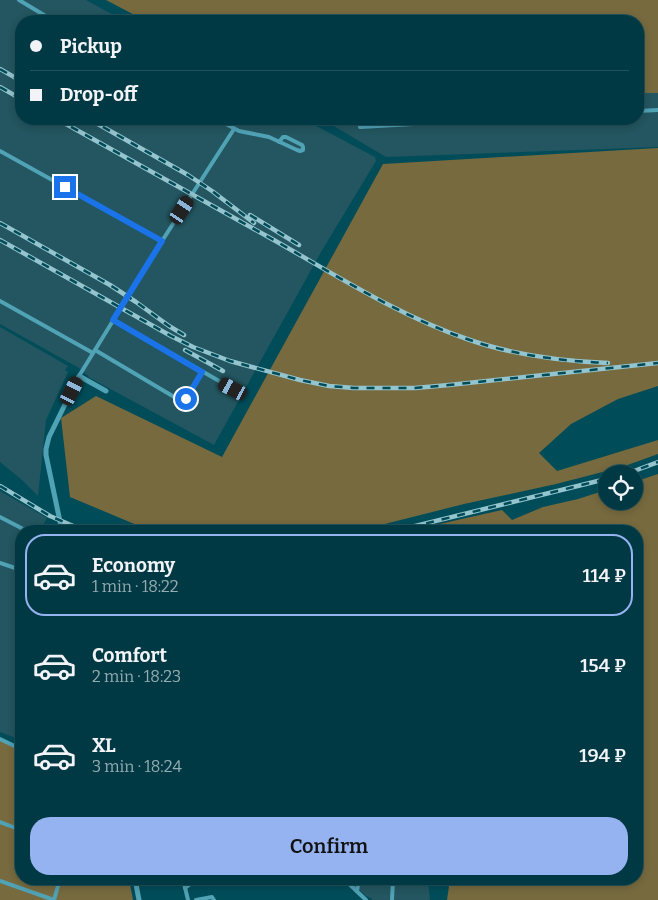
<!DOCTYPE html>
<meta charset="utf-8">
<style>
body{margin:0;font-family:Bitter,serif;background:#0e444e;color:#f1f3f6;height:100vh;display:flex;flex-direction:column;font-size:19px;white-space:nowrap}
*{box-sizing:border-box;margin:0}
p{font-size:16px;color:#95acb2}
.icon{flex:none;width:28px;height:28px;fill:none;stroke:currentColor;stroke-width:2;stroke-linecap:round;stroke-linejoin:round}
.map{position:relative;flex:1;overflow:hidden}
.details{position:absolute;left:15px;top:525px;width:628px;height:360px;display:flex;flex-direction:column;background:#003943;border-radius:20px;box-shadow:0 2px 8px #0003,0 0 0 1px #22535c}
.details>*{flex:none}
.top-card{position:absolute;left:15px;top:15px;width:629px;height:110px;border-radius:20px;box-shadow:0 2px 8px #0003,0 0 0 1px #22535c;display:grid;align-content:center;height:110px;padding:0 15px;background:#003943}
.controls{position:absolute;left:598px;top:465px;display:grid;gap:10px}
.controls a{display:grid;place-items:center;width:45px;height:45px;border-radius:50%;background:#003943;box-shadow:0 2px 8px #0003,0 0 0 1px #22535c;font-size:25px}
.end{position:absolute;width:22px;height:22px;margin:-11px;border:6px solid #1a73e8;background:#fff;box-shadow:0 0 0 2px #fff}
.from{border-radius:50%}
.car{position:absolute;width:15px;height:30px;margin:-15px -8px;border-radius:6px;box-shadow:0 0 4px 1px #0007;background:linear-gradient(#222 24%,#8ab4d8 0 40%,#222 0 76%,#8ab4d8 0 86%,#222 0)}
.top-card b{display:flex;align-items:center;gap:18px;height:48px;font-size:19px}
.top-card b+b{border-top:1px solid #22535c}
.top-card i{width:12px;height:12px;background:#f1f3f6}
ul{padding:9px 0 0;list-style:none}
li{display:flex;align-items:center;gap:15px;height:82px;margin:0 10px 8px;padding:0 5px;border:2px solid transparent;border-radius:20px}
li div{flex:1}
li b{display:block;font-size:19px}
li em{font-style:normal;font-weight:600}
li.active{border-color:#95b2f1}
li>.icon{width:45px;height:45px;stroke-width:1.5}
.button{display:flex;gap:10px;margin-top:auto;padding:10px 15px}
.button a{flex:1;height:58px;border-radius:20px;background:#95b2f1;color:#111;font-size:20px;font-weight:600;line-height:58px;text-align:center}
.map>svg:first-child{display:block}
</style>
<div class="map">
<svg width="658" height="900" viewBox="0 0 658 900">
<rect width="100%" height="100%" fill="#004c59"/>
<g fill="#235660">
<polygon points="0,0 86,0 125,21 21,21 21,119 303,119 375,157 376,161 321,252 214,445 90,378 86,374 79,368 0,324"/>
<polygon points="638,93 658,93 658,147 386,157 322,119 638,119"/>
<polygon points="0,327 68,366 65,370 68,372 46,420 38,496 22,480 0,462"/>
<polygon points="0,491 47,518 40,531 21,531 21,740 0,732"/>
<polygon points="347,879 428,879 430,900 372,900 371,898 366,896"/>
</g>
<g fill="#776a3f">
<polygon points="106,0 658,0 658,93 638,93 638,21 146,21"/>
<polygon points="658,148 658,386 618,399 571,424 539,453 557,471 658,440 658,454 622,467 556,484 464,504 357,531 151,531 70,497 61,418 96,396 222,457 383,164"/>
<polygon points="658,474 658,900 447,900 450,879 636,879 636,531 408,531 502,510 512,520 543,507 578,499 606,490 606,501 634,501 634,482"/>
<polygon points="0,740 21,750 21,879 129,879 133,900 0,900"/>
</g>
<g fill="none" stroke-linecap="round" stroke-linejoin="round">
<g stroke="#50a2b5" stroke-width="4">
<polyline points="19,0 54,21"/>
<polyline points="638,111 658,110"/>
<polyline points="217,119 239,131 269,137 297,150 300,151 303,150 303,147 302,145 286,137 283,137 279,142"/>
<polyline points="360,127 504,119"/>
<polyline points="0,151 162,241"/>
<polyline points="0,301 93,353"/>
<polyline points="113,320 233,389"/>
<polyline points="95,350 181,401 186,399 202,372"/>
<polyline points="79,376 162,241 234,129"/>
<polyline points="0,517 27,531"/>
<polyline points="0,563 21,570"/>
<polyline points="0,739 21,749"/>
<polyline points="0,822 21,830"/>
<polyline points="183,879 188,900"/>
<polyline points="344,879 366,900"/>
<polyline points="0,881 54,900"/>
<polyline points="185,888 189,885 191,879"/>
<polyline points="357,891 359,879"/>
<polyline points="54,900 60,879"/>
<polyline points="196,900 212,897 214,900"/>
<polyline points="392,900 393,879"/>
</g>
<g stroke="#50a2b5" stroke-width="5">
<polyline points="62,531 46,455 46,449 49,437 79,376 106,391"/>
<polyline points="135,879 139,900"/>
</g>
<defs>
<g id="rail">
<polyline points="0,69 21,81"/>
<polyline points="0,87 21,99"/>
<path d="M57,119c72,40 143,80 215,120 62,35 127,77 195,100 45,16 93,22 141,24"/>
<polyline points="89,119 188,175 212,191 254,223"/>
<polyline points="250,215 299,245"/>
<polyline points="0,223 110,285 136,302 169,326 184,335"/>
<polyline points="0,240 171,336 193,347 230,361 300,380 329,386 354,388 415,388 449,385 658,363"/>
<polyline points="185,350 223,371"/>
<polyline points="626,474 658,462"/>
<polyline points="0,486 50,516 85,531"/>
<polyline points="395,531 606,479"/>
</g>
</defs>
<use href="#rail" stroke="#94c4ce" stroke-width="4.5"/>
<use href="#rail" stroke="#004c59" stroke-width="2.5" stroke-dasharray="8" stroke-linecap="butt"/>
</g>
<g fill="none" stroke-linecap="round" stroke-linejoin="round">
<polyline stroke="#1a73e8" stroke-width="6" points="65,187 162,241 113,320 202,372 186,399"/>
</g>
</svg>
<div class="controls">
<a><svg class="icon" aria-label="locate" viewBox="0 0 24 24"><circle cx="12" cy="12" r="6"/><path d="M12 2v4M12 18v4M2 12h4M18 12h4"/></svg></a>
</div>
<i class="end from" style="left:186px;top:399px"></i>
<i class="end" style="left:65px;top:187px"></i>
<i class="car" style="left:182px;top:210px;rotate:33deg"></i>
<i class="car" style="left:233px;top:389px;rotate:298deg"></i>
<i class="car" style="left:72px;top:391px;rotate:27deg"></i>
<div class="top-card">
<b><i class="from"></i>Pickup</b>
<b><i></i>Drop-off</b>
</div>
<section class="details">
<ul>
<li class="active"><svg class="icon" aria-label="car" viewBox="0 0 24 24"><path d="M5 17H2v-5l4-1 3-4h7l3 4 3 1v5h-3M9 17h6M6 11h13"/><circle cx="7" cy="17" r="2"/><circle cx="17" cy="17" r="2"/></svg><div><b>Economy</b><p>1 min · 18:22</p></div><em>114 ₽</em></li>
<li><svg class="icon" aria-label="car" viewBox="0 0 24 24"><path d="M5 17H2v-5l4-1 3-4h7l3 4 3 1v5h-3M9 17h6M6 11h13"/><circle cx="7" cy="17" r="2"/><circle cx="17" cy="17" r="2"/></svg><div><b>Comfort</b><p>2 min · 18:23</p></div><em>154 ₽</em></li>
<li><svg class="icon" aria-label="car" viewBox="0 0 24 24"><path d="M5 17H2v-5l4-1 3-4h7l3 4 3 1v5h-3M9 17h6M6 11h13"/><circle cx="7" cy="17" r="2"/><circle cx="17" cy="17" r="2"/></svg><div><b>XL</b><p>3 min · 18:24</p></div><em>194 ₽</em></li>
</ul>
<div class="button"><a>Confirm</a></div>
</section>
</div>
